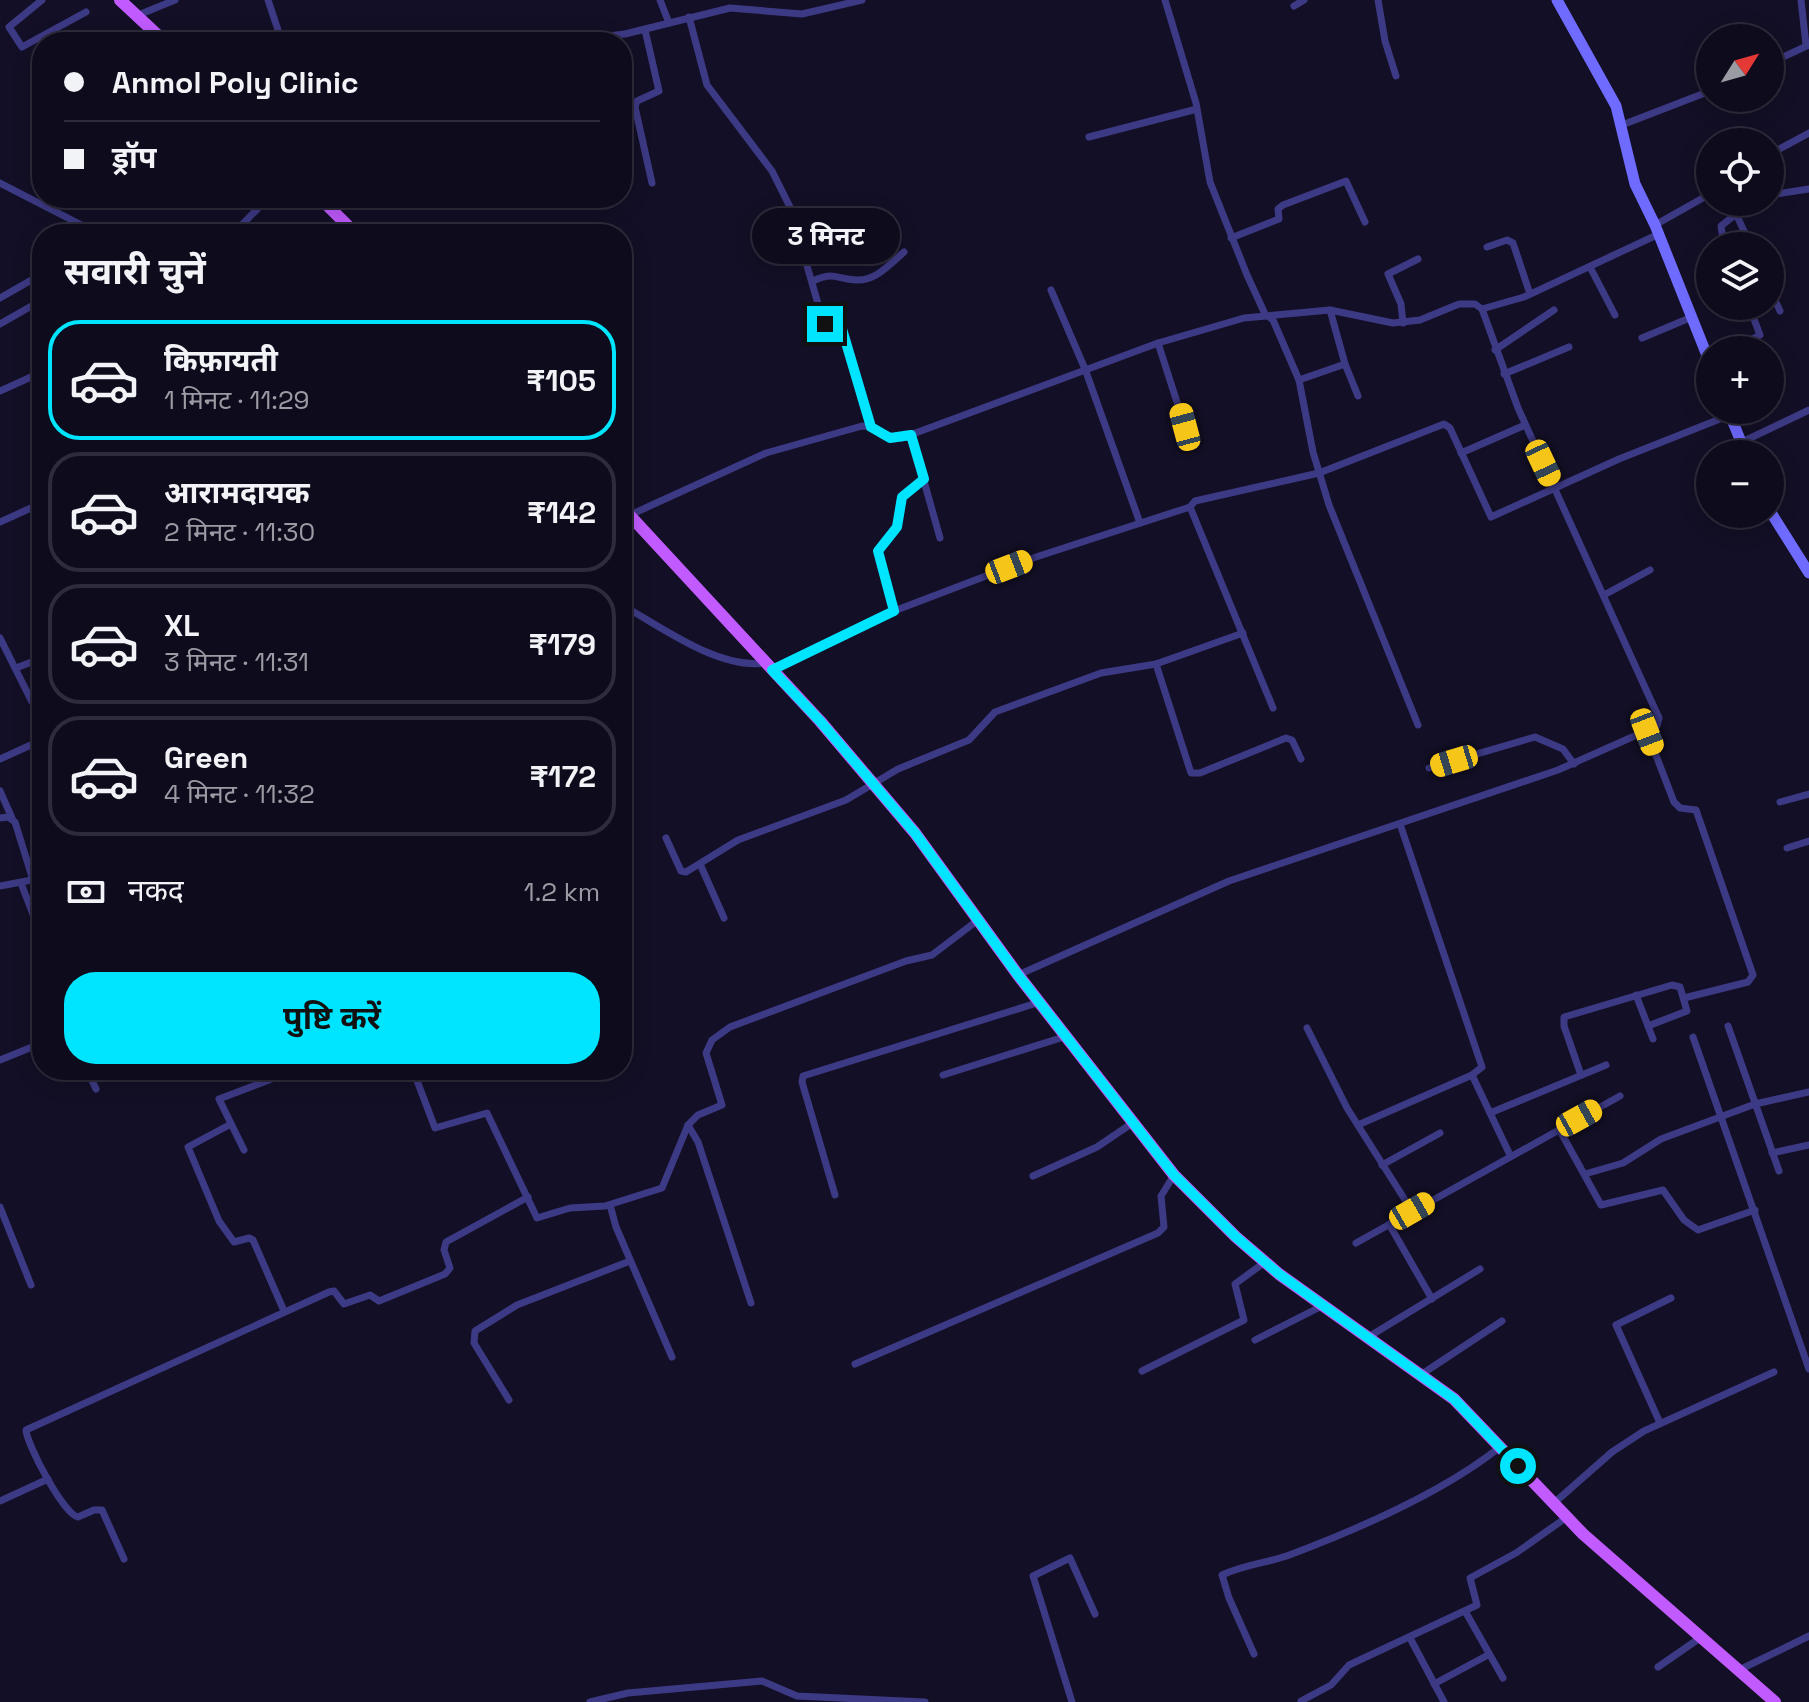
<!DOCTYPE html>
<html lang="hi">
<meta charset="utf-8">
<style>
body{margin:0;font-family:"Space Grotesk","Noto Sans Devanagari",sans-serif;background:#171425;color:#f1f3f6;height:100vh;display:flex;flex-direction:column;font-size:30px;white-space:nowrap}
*{box-sizing:border-box;margin:0}
p{font-size:26px;color:#9b9ba3}
.icon{flex:none;width:44px;height:44px;fill:none;stroke:currentColor;stroke-width:2;stroke-linecap:round;stroke-linejoin:round}
.map{position:relative;flex:1;overflow:hidden}
.sheet{position:absolute;left:32px;top:224px;width:600px;height:856px;display:flex;flex-direction:column;background:#0e0b1c;border-radius:32px;box-shadow:0 4px 20px #0003,0 0 0 2px #2e2b3b}
.sheet>*{flex:none}
.hud{position:absolute;left:32px;top:32px;width:600px;height:176px;border-radius:32px;box-shadow:0 4px 20px #0003,0 0 0 2px #2e2b3b;display:grid;align-content:center;height:176px;padding:0 32px;background:#0e0b1c}
.needle{width:52px;rotate:53deg}
.fabs{position:absolute;left:1696px;top:24px;display:grid;gap:16px}
.fabs a{display:grid;place-items:center;width:88px;height:88px;border-radius:50%;background:#0e0b1c;box-shadow:0 4px 20px #0003,0 0 0 2px #2e2b3b;font-size:40px}
.end{position:absolute;width:36px;height:36px;margin:-18px;border:10px solid #00e5ff;background:#111;box-shadow:0 0 0 4px #111}
.from{border-radius:50%}
.bubble{position:absolute;height:56px;border-radius:28px;background:#0e0b1c;box-shadow:0 4px 20px #0003,0 0 0 2px #2e2b3b;font-size:26px;font-weight:700;line-height:56px;text-align:center}
.car{position:absolute;width:24px;height:48px;margin:-24px -12px;border-radius:10px;box-shadow:0 0 6px 2px #0007;background:linear-gradient(#f5c518 24%,#345 0 40%,#f5c518 0 76%,#345 0 86%,#f5c518 0)}
.hud b{display:flex;align-items:center;gap:28px;height:76px;font-size:30px}
.hud b+b{border-top:2px solid #2e2b3b}
.hud i{width:20px;height:20px;background:#f1f3f6}
ul{padding:0;list-style:none}
li{display:flex;align-items:center;gap:24px;height:120px;margin:0 16px 12px;padding:0 16px;border:4px solid #2e2b3b;border-radius:32px}
li div{flex:1}
li b{display:block;font-size:30px}
li em{font-style:normal;font-weight:700}
li.on{border-color:#00e5ff}
li>.icon{width:72px;height:72px;stroke-width:1.5}
h2{padding:0 32px;font-size:36px;line-height:96px}
.pay{display:flex;align-items:center;gap:20px;height:88px;padding:0 32px;font-size:30px}
.pay p{margin-inline-start:auto}
.primary-button{display:flex;gap:16px;margin-top:auto;padding:16px 32px}
.primary-button a{flex:1;height:92px;border-radius:32px;background:#00e5ff;color:#111;font-size:32px;font-weight:700;line-height:92px;text-align:center}
.map>svg:first-child{display:block}
</style>
<div class="map">
<svg width="1809" height="1702" viewBox="0 0 1809 1702">
<rect width="100%" height="100%" fill="#130f26"/>
<g fill="none" stroke-linecap="round" stroke-linejoin="round">
<g stroke="#3d3a85" stroke-width="7">
<polyline points="42,0 9,27 22,47 86,12"/>
<polyline points="268,0 282,42"/>
<polyline points="660,0 669,23"/>
<polyline points="1165,0 1196,103 1210,182 1247,275 1265,314 1273,320 1299,380"/>
<polyline points="1378,0 1385,41 1396,76"/>
<polyline points="1801,0 1806,45"/>
<polyline points="1294,6 1304,0"/>
<polyline points="136,16 175,0"/>
<polyline points="689,17 707,85 772,171 790,207 823,321 828,326 841,326 871,427"/>
<polyline points="645,30 659,91 637,101 635,107 652,183"/>
<polyline points="555,42 625,34 730,8 802,14 862,0"/>
<polyline points="1770,63 1809,45"/>
<polyline points="1622,125 1710,91"/>
<polyline points="1089,137 1197,109"/>
<polyline points="1770,154 1809,133"/>
<polyline points="0,183 99,234"/>
<polyline points="1770,195 1809,189"/>
<polyline points="1736,214 1751,246"/>
<polyline points="1655,225 1710,194"/>
<polyline points="233,234 268,198"/>
<polyline points="1231,238 1279,219 1278,209 1283,205 1346,181 1365,222"/>
<polyline points="1724,246 1721,226 1751,202"/>
<polyline points="1487,247 1507,240 1513,243 1530,294"/>
<polyline points="1590,267 1615,315"/>
<path d="M813,281c22,-10 23,-2 43,-1 20,1 34,-16 48,-28"/>
<polyline points="1770,289 1780,311"/>
<polyline points="1051,290 1085,369 1140,523"/>
<polyline points="0,298 42,274"/>
<polyline points="1330,310 1345,364 1299,380 1313,452 1329,505 1418,725"/>
<polyline points="1403,323 1401,304 1388,274 1418,259"/>
<polyline points="0,324 42,300"/>
<polyline points="1642,338 1692,317"/>
<polyline points="1158,343 1185,427"/>
<polyline points="1495,350 1554,310"/>
<polyline points="1731,350 1760,335 1749,306"/>
<polyline points="1345,364 1358,396"/>
<polyline points="1504,374 1569,347"/>
<polyline points="0,391 42,372"/>
<polyline points="911,435 940,538"/>
<polyline points="1742,442 1809,410"/>
<polyline points="1461,453 1525,425"/>
<polyline points="1190,507 1195,501 1319,473 1444,424 1450,428 1491,517 1619,459 1730,415"/>
<path d="M630,515l136,-62 96,-27c15,0 25,13 40,12l256,-95 86,-25 86,-8 63,13 27,-3 39,-16h16l7,5 42,-12 135,-63"/>
<polyline points="0,522 42,503"/>
<polyline points="1604,595 1650,570"/>
<path d="M622,605c39,22 97,65 143,58"/>
<polyline points="894,611 1036,557 1190,507 1273,708"/>
<polyline points="0,638 32,702 42,702"/>
<polyline points="1156,664 1191,773 1200,773 1286,738 1292,740 1301,759"/>
<polyline points="16,668 42,658"/>
<polyline points="772,670 894,611 878,551 894,533 902,497 924,479"/>
<polyline points="1647,732 1674,802 1680,808 1696,810 1753,975 1748,982 1684,998"/>
<polyline points="0,759 33,744"/>
<polyline points="1429,768 1535,737 1563,749 1574,764"/>
<polyline points="0,791 12,818"/>
<polyline points="1780,802 1809,794"/>
<polyline points="0,818 8,817 15,822 33,880"/>
<polyline points="666,838 681,871 686,872 738,840 846,800 898,769 969,740 995,712 1101,673 1156,664 1243,633"/>
<polyline points="1787,848 1809,841"/>
<polyline points="700,864 724,918"/>
<polyline points="21,883 42,938"/>
<polyline points="0,886 42,878"/>
<polyline points="1018,975 1229,881 1558,770 1657,726 1659,718 1648,694 1518,408 1482,309"/>
<polyline points="1636,995 1653,1039"/>
<polyline points="1728,1026 1779,1171"/>
<polyline points="1307,1028 1347,1108 1412,1211"/>
<polyline points="1693,1037 1809,1369"/>
<polyline points="0,1060 42,1043"/>
<polyline points="87,1070 96,1089"/>
<polyline points="413,1070 435,1128 487,1113 537,1218 570,1208 605,1206 662,1188 688,1125 698,1115 722,1105 706,1053 712,1040 730,1027 906,961 932,955 978,920"/>
<polyline points="943,1075 1067,1036"/>
<polyline points="1472,1075 1510,1155"/>
<polyline points="1581,1075 1564,1026 1564,1017 1672,985 1680,987 1687,1011 1648,1026"/>
<polyline points="1490,1113 1606,1065"/>
<polyline points="231,1124 188,1147 219,1221 234,1242 249,1238 253,1240 284,1311"/>
<polyline points="688,1125 698,1142 751,1303"/>
<polyline points="1358,1125 1472,1075 1482,1067 1400,824"/>
<polyline points="1559,1129 1601,1205 1663,1190 1684,1220 1698,1230 1755,1210"/>
<polyline points="244,1150 219,1099 295,1070"/>
<polyline points="1772,1153 1809,1145"/>
<polyline points="1382,1165 1440,1133"/>
<polyline points="1585,1174 1623,1163 1661,1139 1755,1104 1809,1092"/>
<polyline points="1033,1176 1097,1147 1134,1122"/>
<polyline points="835,1195 802,1082 803,1076 1040,1002"/>
<polyline points="610,1205 616,1227 672,1357"/>
<polyline points="0,1207 31,1285"/>
<polyline points="1389,1224 1432,1299"/>
<polyline points="1356,1243 1620,1096"/>
<polyline points="1370,1336 1480,1269"/>
<polyline points="1255,1340 1324,1305"/>
<polyline points="855,1364 1158,1233 1164,1227 1161,1196 1174,1175"/>
<polyline points="1142,1371 1244,1320 1235,1284 1265,1262"/>
<polyline points="1422,1374 1502,1321"/>
<polyline points="509,1400 474,1343 475,1331 517,1305 630,1261"/>
<polyline points="1660,1423 1616,1325 1671,1298"/>
<polyline points="0,1501 48,1479"/>
<polyline points="1554,1503 1612,1452 1644,1431 1774,1372"/>
<path d="M124,1559l-22,-49h-8l-16,7c-14,-2 -51,-72 -52,-87l303,-138 5,-1 10,13 26,-9 9,6 66,-27 5,-6 -6,-18 2,-8 82,-45"/>
<polyline points="1465,1611 1503,1678"/>
<polyline points="1410,1638 1444,1702"/>
<path d="M1254,1654l-25,-56 -7,-23c23,-11 47,-12 70,-21 66,-25 153,-63 208,-107"/>
<polyline points="1658,1667 1700,1638"/>
<polyline points="1739,1670 1809,1636"/>
<polyline points="1434,1684 1488,1655"/>
<polyline points="1301,1701 1331,1685 1349,1665 1477,1605 1470,1578 1516,1553 1567,1517"/>
<polyline points="590,1702 628,1693 762,1681 797,1696 925,1702"/>
<polyline points="1072,1702 1033,1576 1070,1558 1095,1614"/>
</g>
<g stroke="#6f6bff" stroke-width="11">
<polyline points="1557,0 1616,106 1635,184 1655,225 1710,363"/>
<polyline points="1728,410 1746,454"/>
<polyline points="1770,511 1809,573"/>
</g>
<g stroke="#c25bff" stroke-width="12">
<polyline points="120,0 165,42"/>
<polyline points="320,198 356,234"/>
<polyline points="622,507 820,721 915,833 1018,975 1174,1175 1236,1237 1279,1274 1454,1399 1583,1534 1775,1702"/>
</g>
</g>
<g fill="none" stroke-linecap="round" stroke-linejoin="round">
<polyline stroke="#00e5ff" stroke-width="10" points="825,324 838,324 842,329 871,427 890,438 911,435 924,479 902,497 897,527 878,551 894,611 772,670 820,721 915,833 1018,975 1174,1175 1236,1237 1279,1274 1454,1399 1518,1466"/>
</g>
</svg>
<div class="fabs">
<a><svg class="needle" viewBox="-14 -14 28 28"><path d="M0-13l5 13h-10z" fill="#e53935"/><path d="M0 13l5-13h-10z" fill="#9b9ba3"/></svg></a>
<a><svg class="icon" aria-label="locate" viewBox="0 0 24 24"><circle cx="12" cy="12" r="6"/><path d="M12 2v4M12 18v4M2 12h4M18 12h4"/></svg></a>
<a><svg class="icon" aria-label="layers" viewBox="0 0 24 24"><path d="M12 4l9 5-9 5-9-5zM3 14l9 5 9-5"/></svg></a>
<a>+</a>
<a>−</a>
</div>
<i class="end from" style="left:1518px;top:1466px"></i>
<i class="end" style="left:825px;top:324px"></i>
<div class="bubble" style="left:752px;top:208px;width:148px">3 मिनट</div>
<i class="car" style="left:1185px;top:427px;rotate:345deg"></i>
<i class="car" style="left:1543px;top:463px;rotate:155deg"></i>
<i class="car" style="left:1009px;top:567px;rotate:69deg"></i>
<i class="car" style="left:1647px;top:732px;rotate:159deg"></i>
<i class="car" style="left:1454px;top:761px;rotate:253deg"></i>
<i class="car" style="left:1579px;top:1118px;rotate:61deg"></i>
<i class="car" style="left:1412px;top:1211px;rotate:60deg"></i>
<div class="hud">
<b><i class="from"></i>Anmol Poly Clinic</b>
<b><i></i>ड्रॉप</b>
</div>
<section class="sheet">
<h2>सवारी चुनें</h2>
<ul>
<li class="on"><svg class="icon" aria-label="car" viewBox="0 0 24 24"><path d="M5 17H2v-5l4-1 3-4h7l3 4 3 1v5h-3M9 17h6M6 11h13"/><circle cx="7" cy="17" r="2"/><circle cx="17" cy="17" r="2"/></svg><div><b>किफ़ायती</b><p>1 मिनट · 11:29</p></div><em>₹105</em></li>
<li><svg class="icon" aria-label="car" viewBox="0 0 24 24"><path d="M5 17H2v-5l4-1 3-4h7l3 4 3 1v5h-3M9 17h6M6 11h13"/><circle cx="7" cy="17" r="2"/><circle cx="17" cy="17" r="2"/></svg><div><b>आरामदायक</b><p>2 मिनट · 11:30</p></div><em>₹142</em></li>
<li><svg class="icon" aria-label="car" viewBox="0 0 24 24"><path d="M5 17H2v-5l4-1 3-4h7l3 4 3 1v5h-3M9 17h6M6 11h13"/><circle cx="7" cy="17" r="2"/><circle cx="17" cy="17" r="2"/></svg><div><b>XL</b><p>3 मिनट · 11:31</p></div><em>₹179</em></li>
<li><svg class="icon" aria-label="car" viewBox="0 0 24 24"><path d="M5 17H2v-5l4-1 3-4h7l3 4 3 1v5h-3M9 17h6M6 11h13"/><circle cx="7" cy="17" r="2"/><circle cx="17" cy="17" r="2"/></svg><div><b>Green</b><p>4 मिनट · 11:32</p></div><em>₹172</em></li>
</ul>
<div class="pay"><svg class="icon" aria-label="cash" viewBox="0 0 24 24"><path d="M3 7h18v10H3z"/><circle cx="12" cy="12" r="2"/></svg>नकद<p>1.2 km</p></div>
<div class="primary-button"><a>पुष्टि करें</a></div>
</section>
</div>
